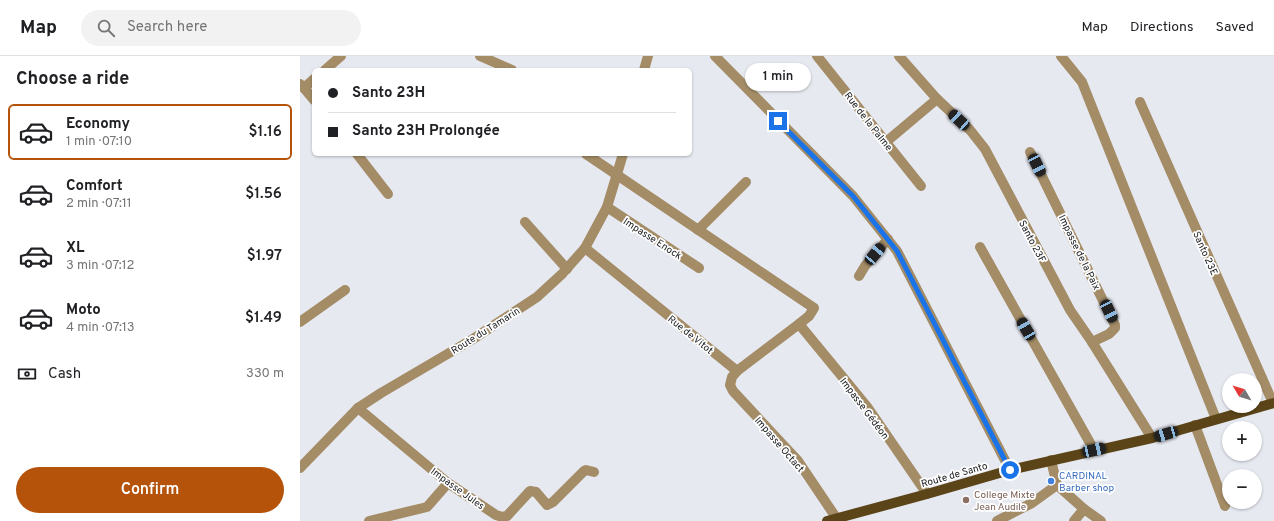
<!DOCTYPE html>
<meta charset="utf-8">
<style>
body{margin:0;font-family:Overpass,sans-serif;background:#f2f2f2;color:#202124;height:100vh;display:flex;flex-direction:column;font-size:15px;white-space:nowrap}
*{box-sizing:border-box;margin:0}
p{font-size:13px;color:#757577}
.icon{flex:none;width:22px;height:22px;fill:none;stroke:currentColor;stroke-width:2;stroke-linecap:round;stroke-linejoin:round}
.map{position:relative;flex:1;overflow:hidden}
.panel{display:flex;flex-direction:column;background:#fff;width:300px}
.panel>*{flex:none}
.banner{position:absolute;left:12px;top:12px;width:380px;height:88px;border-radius:6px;box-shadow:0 1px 3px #0004;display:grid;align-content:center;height:88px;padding:0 16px;background:#fff}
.needle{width:26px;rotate:308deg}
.buttons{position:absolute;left:922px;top:317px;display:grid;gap:8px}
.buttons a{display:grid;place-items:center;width:40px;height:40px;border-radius:50%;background:#fff;box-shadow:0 1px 3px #0004;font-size:20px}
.end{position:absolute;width:18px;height:18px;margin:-9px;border:5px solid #1a73e8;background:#fff;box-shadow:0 0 0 2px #fff}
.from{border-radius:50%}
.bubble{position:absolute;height:28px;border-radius:14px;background:#fff;box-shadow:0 1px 3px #0004;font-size:13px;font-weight:600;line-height:28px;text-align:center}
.car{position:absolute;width:12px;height:24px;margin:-12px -6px;border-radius:5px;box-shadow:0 0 3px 1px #0007;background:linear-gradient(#222 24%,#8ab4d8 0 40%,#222 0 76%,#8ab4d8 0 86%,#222 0)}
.banner b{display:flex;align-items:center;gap:14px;height:38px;font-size:15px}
.banner b+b{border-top:1px solid #e0e0e0}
.banner i{width:10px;height:10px;background:#202124}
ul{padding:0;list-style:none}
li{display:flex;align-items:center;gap:12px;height:56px;margin:0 8px 6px;padding:0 8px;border:2px solid transparent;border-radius:6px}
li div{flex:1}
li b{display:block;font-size:15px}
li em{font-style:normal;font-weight:600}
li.selected{border-color:#b45309}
li>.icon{width:36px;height:36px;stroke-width:1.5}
h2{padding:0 16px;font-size:18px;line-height:48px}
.pay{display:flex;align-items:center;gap:10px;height:44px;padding:0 16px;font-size:15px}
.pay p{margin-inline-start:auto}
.primary-button{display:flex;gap:8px;margin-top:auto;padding:8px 16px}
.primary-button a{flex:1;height:46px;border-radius:24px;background:#b45309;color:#fff;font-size:16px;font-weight:600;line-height:46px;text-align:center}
header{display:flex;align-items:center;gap:24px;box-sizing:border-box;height:56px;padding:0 20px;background:#fff;border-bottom:1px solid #e0e0e0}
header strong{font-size:19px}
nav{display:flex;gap:22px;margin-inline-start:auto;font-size:14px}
.search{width:280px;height:36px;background:#f2f2f2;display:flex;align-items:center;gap:10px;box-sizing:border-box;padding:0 14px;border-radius:22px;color:#757577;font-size:15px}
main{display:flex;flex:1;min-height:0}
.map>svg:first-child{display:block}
</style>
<header>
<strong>Map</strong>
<div class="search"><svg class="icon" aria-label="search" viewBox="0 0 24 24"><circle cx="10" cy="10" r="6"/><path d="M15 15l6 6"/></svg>Search here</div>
<nav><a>Map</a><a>Directions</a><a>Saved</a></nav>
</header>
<main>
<section class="panel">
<h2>Choose a ride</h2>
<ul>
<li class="selected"><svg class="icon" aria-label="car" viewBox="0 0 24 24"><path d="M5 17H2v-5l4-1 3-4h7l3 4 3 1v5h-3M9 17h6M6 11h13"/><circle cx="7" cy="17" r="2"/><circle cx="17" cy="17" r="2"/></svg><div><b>Economy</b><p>1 min · 07:10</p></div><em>$1.16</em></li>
<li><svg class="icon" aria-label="car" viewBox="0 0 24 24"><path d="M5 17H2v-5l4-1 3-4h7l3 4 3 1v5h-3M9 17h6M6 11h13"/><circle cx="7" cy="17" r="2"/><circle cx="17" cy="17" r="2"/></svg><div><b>Comfort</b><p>2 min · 07:11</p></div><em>$1.56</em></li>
<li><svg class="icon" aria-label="car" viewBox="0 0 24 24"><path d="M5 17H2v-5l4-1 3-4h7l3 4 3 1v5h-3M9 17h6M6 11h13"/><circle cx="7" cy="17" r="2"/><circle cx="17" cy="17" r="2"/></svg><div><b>XL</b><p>3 min · 07:12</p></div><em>$1.97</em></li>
<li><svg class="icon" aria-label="car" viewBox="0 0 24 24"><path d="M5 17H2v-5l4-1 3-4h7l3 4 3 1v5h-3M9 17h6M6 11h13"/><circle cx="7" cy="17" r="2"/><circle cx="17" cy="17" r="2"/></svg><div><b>Moto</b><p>4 min · 07:13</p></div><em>$1.49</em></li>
</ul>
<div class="pay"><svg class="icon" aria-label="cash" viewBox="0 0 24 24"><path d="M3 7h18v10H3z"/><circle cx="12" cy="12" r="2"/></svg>Cash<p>330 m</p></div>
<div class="primary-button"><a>Confirm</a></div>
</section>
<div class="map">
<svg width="974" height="465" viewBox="0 0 974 465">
<rect width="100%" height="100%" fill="#e7e9f1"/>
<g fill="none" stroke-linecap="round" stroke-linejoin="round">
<g stroke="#a38c66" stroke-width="10">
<polyline points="180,0 212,14"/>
<polyline points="415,0 553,140 597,195 710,414"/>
<polyline points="517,0 621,130"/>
<polyline points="599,0 637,43 670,74 685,93 770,254 792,286 852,382"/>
<polyline points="761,0 782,26 916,363"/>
<polyline points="25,14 41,0"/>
<polyline points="344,14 348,0"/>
<polyline points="0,28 4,32 14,23"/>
<polyline points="4,32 14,44"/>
<polyline points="840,46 973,347"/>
<polyline points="586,86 637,43"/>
<polyline points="730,96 815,269 815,272 809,278 792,286"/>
<polyline points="57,98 88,138"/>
<polyline points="307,151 399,212"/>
<polyline points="225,166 267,213"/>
<polyline points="398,174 446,126"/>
<polyline points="680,191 794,394"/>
<polyline points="285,192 437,315 499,268 509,260 514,252 286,98"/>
<polyline points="559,220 565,210 588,183"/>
<polyline points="0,266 45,234"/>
<polyline points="499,268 568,352 627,438"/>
<polyline points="437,315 432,321 430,329 433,335 498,405 537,463"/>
<polyline points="58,352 148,427 196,459 202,461 207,460 230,435 236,436 247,449 253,446 284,415 286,414 294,416"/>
<polyline points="895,369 925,450"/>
<polyline points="751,404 757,429 784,453 801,465"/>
<polyline points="0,412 58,352 81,337 173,283 237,241 262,218 285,192 307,151 323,98"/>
<polyline points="69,465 127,451 148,427"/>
<polyline points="697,465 732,447 757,429"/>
<polyline points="774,465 784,453"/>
</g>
<polyline stroke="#5b4418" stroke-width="10" points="527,465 627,438 710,414 852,382 974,347"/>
</g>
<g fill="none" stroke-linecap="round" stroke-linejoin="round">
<polyline stroke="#1a73e8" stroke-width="5" points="478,65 553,140 597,195 710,414"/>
</g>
<circle fill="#3f7fe0" stroke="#fff" stroke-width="1.5" cx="751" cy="425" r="4"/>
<circle fill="#8d6e63" stroke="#fff" stroke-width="1.5" cx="666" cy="444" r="4"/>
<g text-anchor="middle" stroke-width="3.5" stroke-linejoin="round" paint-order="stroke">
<g font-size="10" fill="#191a1d" stroke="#fff">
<text transform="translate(569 65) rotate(52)" y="4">Rue de la Palme</text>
<text transform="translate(353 182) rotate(33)" y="4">Impasse Enock</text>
<text transform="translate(733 185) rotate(62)" y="4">Santo 23F</text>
<text transform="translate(780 196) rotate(64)" y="4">Impasse de la Paix</text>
<text transform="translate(906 197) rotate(66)" y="4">Santo 23E</text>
<text transform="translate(185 274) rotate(-32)" y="4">Route du Tamarin</text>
<text transform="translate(391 278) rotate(39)" y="4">Rue de Vitot</text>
<text transform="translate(565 352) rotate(53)" y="4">Impasse Gédéon</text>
<text transform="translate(480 388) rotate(49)" y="4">Impasse Octact</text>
<text transform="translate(654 418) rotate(-16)" y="4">Route de Santo</text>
<text transform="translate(158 432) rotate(36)" y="4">Impasse Jules</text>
</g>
<g font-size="10" fill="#366cbe" stroke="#fff" text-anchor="start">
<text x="759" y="423">CARDINAL<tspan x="759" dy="12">Barber shop</tspan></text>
</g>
<g font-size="10" fill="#785e54" stroke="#fff" text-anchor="start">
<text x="674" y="442">College Mixte<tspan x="674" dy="12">Jean Audile</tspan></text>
</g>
</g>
</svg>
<div class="buttons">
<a><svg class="needle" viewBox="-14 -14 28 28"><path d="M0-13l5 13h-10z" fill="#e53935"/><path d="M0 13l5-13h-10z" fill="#757577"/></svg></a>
<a>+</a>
<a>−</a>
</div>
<i class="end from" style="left:710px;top:414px"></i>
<i class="end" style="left:478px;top:65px"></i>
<div class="bubble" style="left:445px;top:7px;width:66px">1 min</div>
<i class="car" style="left:659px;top:64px;rotate:313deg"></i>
<i class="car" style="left:737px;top:109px;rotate:154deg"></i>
<i class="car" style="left:575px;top:198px;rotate:40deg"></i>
<i class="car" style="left:809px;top:255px;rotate:154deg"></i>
<i class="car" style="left:726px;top:273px;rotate:330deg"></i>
<i class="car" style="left:866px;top:378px;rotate:254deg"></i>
<i class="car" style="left:794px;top:394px;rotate:78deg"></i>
<div class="banner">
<b><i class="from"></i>Santo 23H</b>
<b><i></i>Santo 23H Prolongée</b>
</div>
</div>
</main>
